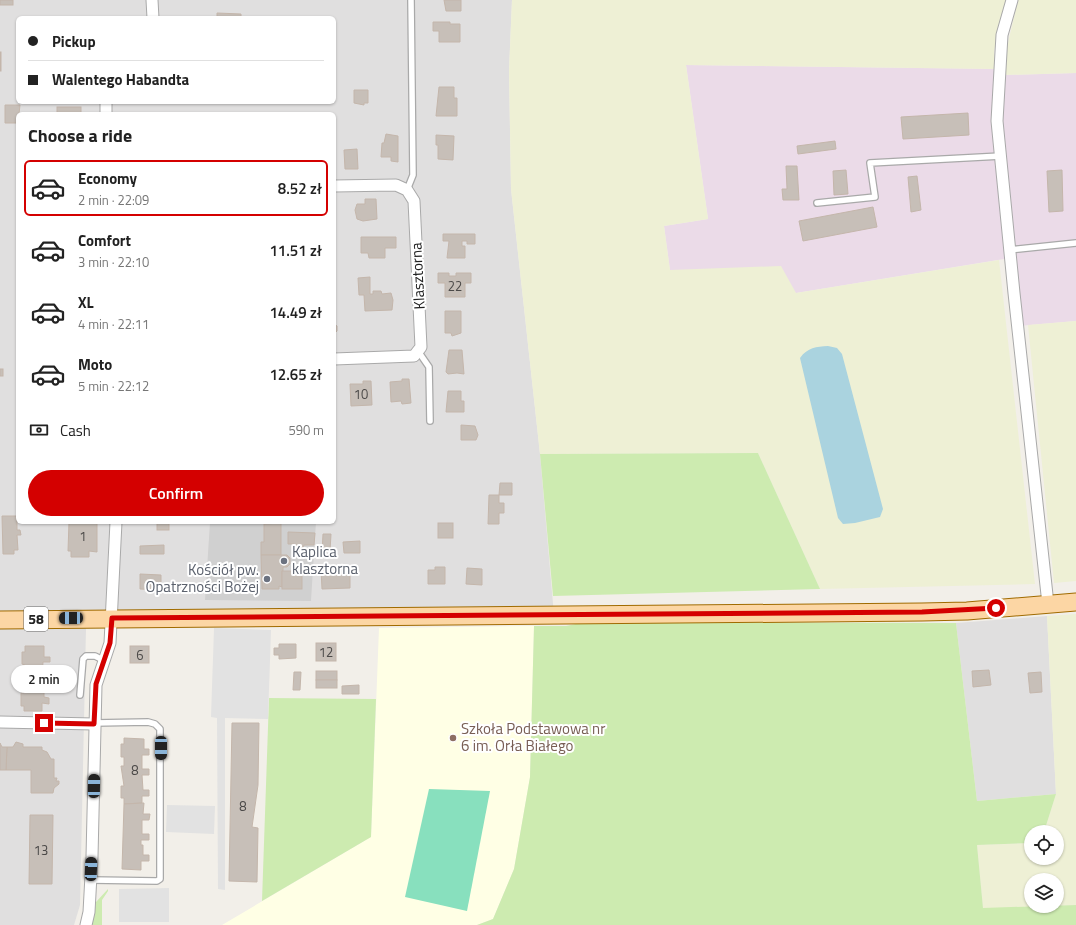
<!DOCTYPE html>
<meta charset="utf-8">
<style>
body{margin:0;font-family:"Titillium Web",sans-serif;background:#f2f2f2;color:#222;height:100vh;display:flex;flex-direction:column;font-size:15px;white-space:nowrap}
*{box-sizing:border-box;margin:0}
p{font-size:13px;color:#767676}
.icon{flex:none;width:22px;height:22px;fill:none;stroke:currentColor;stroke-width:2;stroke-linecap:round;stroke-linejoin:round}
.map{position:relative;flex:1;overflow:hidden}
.drawer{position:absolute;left:16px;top:112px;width:320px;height:412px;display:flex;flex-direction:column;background:#fff;border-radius:6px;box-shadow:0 1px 3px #0004}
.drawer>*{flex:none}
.guide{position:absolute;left:16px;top:16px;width:320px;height:88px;border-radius:6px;box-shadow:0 1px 3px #0004;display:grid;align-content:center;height:88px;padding:0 12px;background:#fff}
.tools{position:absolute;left:1024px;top:825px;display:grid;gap:8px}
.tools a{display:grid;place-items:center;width:40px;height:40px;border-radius:50%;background:#fff;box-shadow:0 1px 3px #0004;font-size:20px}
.end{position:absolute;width:18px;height:18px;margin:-9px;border:5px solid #d40000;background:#fff;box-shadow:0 0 0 2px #fff}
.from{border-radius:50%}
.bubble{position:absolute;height:28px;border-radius:14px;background:#fff;box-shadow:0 1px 3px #0004;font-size:13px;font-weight:600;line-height:28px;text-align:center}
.car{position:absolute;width:12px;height:24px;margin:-12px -6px;border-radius:5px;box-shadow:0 0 3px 1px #0007;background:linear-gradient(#222 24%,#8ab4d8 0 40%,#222 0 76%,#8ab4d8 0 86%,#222 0)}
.guide b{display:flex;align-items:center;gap:14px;height:38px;font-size:15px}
.guide b+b{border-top:1px solid #e0e0e0}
.guide i{width:10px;height:10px;background:#222}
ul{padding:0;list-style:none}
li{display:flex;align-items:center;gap:12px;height:56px;margin:0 8px 6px;padding:0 4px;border:2px solid transparent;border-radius:6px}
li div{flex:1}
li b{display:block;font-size:15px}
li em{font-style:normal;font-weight:600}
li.selected{border-color:#d40000}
li>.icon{width:36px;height:36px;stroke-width:1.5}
h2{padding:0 12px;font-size:18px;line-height:48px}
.pay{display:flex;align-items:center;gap:10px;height:44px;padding:0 12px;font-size:15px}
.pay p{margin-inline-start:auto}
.primary-button{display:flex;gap:8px;margin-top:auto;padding:8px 12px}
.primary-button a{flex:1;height:46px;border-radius:24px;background:#d40000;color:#fff;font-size:16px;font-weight:600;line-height:46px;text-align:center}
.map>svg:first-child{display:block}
</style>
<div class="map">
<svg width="1076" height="925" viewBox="0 0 1076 925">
<rect width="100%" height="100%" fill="#f2efe9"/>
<g fill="#e0dfdf" fill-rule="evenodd">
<path d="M0,0h512l-3,71 2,118 29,265 14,161h-554zM18,18h316v84h-316zM18,114h316v408h-316z"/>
<polygon points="1047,616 1056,794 977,801 956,623"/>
<polygon points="86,628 80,905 74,925 0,925 0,629"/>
</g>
<polygon fill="#ebdbe8" points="686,65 999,69 1003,75 1076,73 1076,321 1018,326 1010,258 796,293 670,270 664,226 708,219"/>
<polygon fill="#ffffe5" points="534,626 530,777 514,869 493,919 477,925 222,925 371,837 379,628"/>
<polygon fill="#d0d0d0" points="210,522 316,522 311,601 205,600"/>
<g fill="#eef0d5">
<polygon points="512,0 1006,0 994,51 995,69 686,65 708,219 664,226 670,270 781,266 796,293 999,260 1035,584 820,589 758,453 540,454 511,189 509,71"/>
<polygon points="1018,0 1076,0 1076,73 1003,75 1004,60"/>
<polygon points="1076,321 1076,581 1054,583 1028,325"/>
<polygon points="1076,614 1076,905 1057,906 1057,880 1031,880 1031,906 1052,906 983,909 977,845 1031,843 1031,858 1057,858 1057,832 1044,832 1056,794 1047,616"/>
</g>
<g fill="#cdebb0">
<polygon points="758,453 820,589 553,596 540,454"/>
<polygon points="586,622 956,623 977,801 1056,794 1044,832 1031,832 1031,843 977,845 983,908 1076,905 1076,925 477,925 493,919 514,869 530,777 534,626 566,626"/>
<polygon points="269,698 376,699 371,837 262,901"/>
<polygon points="108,889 108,891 102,900 102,925 92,925 96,902"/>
</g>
<polygon fill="#88e0be" points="429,789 490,791 467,911 405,897"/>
<g fill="#e2e2e2">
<polygon points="214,628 271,630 268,719 225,718 225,890 218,889 217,718 211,717"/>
<polygon points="167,805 215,806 214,834 166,832"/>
<polygon points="169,888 169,922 119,922 119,889"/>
</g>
<path fill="#aad3df" d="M828,346l9,2 5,6 41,155 -3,8 -25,6 -12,1 -5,-6 -38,-160c8,-11 16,-11 28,-12z"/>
<g fill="#c7bfb8" stroke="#c4b6ab">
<rect x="0" y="0" width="13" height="5"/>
<polygon points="444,0 461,0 461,11 446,11"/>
<polygon points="217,13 241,14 241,18 217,18"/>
<polygon points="433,22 450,22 450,24 460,24 460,42 439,42 439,31 433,31"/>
<rect x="0" y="52" width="1" height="19"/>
<polygon points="439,87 454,87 454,98 457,98 457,116 436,116"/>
<polygon points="354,90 368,90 368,103 364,103 364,105 354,103"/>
<polygon points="5,105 20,105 18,123 5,123"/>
<rect x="57" y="107" width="24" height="7"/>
<polygon points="968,113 969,135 903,139 901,117"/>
<polygon points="386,134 398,136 398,162 391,161 391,157 381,157 382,143 384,143"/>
<polygon points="436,135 454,136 453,160 438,159 438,145 436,145"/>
<polygon points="835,141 836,149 798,154 797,146"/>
<polygon points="357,149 358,169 345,169 344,150"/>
<polygon points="786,166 797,166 799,200 783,200 782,189 787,189"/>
<polygon points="846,170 848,194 834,195 833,171"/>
<polygon points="1062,170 1063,211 1049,212 1047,171"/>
<polygon points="917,176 921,210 911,212 908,177"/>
<polygon points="365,199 376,199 377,219 363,221 357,219 355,210 357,204 365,204"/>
<polygon points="873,207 877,227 803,241 799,221"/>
<polygon points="443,234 475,234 475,244 467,244 467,241 462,241 462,246 465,246 465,258 447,258 449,241 443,241"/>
<polygon points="361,237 396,237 396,248 385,248 385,258 369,258 368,253 361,253"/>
<polygon points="438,273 449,273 449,276 456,276 456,273 471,273 471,283 465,283 465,297 445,297 445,283 438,283"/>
<polygon points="370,277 370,294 373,294 373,291 381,291 382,294 391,293 393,300 392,310 365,311 364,295 359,295 358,278"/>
<polygon points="445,311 461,311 461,333 452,336 451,333 445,333"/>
<polygon points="334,324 337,326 337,331 334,334"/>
<polygon points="449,350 462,350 464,374 457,373 448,374 446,372"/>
<rect x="0" y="369" width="3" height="7"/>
<polygon points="402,379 409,379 411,403 402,404 401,401 391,402 390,382 402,381"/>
<polygon points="363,381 371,381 372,405 351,406 350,384 363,384"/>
<polygon points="448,391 461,391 461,401 464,401 464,412 446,412"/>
<polygon points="461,425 475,426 478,435 476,440 461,440"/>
<polygon points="500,483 512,483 512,495 499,495"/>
<polygon points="489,495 499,495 499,503 504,503 504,513 499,513 499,524 488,524"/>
<polygon points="2,516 17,516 17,530 20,530 21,535 17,535 18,550 14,550 14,554 3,554"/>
<polygon points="69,522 97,522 97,552 89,551 89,557 71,557 71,551 68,551"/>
<rect x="157" y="522" width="12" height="8"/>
<polygon points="281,523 281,555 261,555 261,542 264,542 264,524"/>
<rect x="438" y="523" width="15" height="15"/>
<polygon points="288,532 315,533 314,545 304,545 303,547 293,546 294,544 288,544"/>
<polygon points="323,534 331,534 330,551 326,550 326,553 322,553"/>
<polygon points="360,541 360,553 344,553 343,542"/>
<polygon points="164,545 164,554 140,554 140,546"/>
<polygon points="261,555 287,555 290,558 290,564 287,567 283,567 283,571 282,571 282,587 279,586 279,589 262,589"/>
<polygon points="435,567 445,567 445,584 428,584 428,570 435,570"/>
<polygon points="467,568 482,569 482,585 466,584"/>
<polygon points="321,569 350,569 350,588 322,589"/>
<rect x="282" y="571" width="20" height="18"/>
<polygon points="140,574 161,575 161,590 140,589"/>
<rect x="316" y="643" width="20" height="18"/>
<polygon points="279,644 296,644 296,658 279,659 279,655 274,655 274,648 279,648"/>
<polygon points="25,646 44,646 44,657 50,657 50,662 43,662 42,676 50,676 50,682 43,682 42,687 44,687 44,697 49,698 49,704 42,703 42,711 24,711 24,706 21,706 21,693 24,693 24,684 22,684 22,673 24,673 25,665 22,664 22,652 25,652"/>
<rect x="130" y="646" width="19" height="17"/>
<polygon points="989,670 991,685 973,687 972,671"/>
<rect x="316" y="671" width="21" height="9"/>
<polygon points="294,672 301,672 300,690 293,690"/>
<polygon points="1041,672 1042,692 1030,693 1028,673"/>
<rect x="316" y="680" width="21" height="8"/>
<polygon points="359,685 359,694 342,694 342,686"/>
<polygon points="232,723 259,723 258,785 252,827 258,828 257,882 229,881"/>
<polygon points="124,738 144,739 144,749 149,749 149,755 142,755 142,769 149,769 149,775 142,775 143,790 149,790 149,796 142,796 142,803 124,804 124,798 121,798 121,786 124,786 121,766 124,766 124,757 121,757 121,744 124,744"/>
<polygon points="16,742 23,744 23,747 42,747 42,750 47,752 51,759 54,759 54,778 57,778 56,781 59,781 59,784 54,788 53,793 31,793 31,770 6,770 7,747 13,747"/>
<polygon points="0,743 2,747 7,747 6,770 0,770"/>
<polygon points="144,803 143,814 150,814 149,820 142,820 142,834 149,834 149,840 141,840 141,845 143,845 143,855 149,855 149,861 141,861 141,870 122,869 124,804"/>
<polygon points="30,815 53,815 52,884 29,884"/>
</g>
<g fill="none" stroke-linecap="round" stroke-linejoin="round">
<defs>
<g id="service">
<polyline points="407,190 413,175 411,0"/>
<polyline points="817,203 875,197 870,163 1001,156"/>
<polyline points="1009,250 1076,243"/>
<polyline points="418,351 429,367 430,421"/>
<polyline points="80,695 83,659 86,656 95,656 103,660"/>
<polyline points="91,880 157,881 160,879 160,729 155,724 148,722 94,723"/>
</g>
<g id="minor">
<polyline points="152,0 153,18"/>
<polyline points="1012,0 1002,35 997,121 1014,293 1048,604"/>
<polyline points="106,114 106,102"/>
<polyline points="334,186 396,185 407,190 414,201 421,347 414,356 334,359"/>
<polyline points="0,722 94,724"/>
<polyline points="86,925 89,912 92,857 96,685 110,643 116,522"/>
</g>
<polyline id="primary" points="0,620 922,612 967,611 1076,602"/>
</defs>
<use href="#service" stroke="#a9a9a9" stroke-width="8"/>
<use href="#minor" stroke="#a9a9a9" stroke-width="13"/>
<use href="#primary" stroke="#a06b00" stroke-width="19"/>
<use href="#service" stroke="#fff" stroke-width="5.5"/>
<use href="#minor" stroke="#fff" stroke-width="11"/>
<use href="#primary" stroke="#fcd6a4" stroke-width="17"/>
</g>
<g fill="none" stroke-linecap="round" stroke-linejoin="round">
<polyline stroke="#d40000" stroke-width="5" points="44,723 94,724 96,684 110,643 112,618 922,612 996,608"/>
</g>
<g fill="#6b7280" stroke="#fff" stroke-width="1.5">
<circle cx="284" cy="561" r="4"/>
<circle cx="267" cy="579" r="4"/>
</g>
<circle fill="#8d6e63" stroke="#fff" stroke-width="1.5" cx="453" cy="738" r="4"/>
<g text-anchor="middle" stroke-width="4" stroke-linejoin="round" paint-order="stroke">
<g font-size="13" fill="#4b4948">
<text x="455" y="291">22</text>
<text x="361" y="399">10</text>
<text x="83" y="541">1</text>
<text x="326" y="657">12</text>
<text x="140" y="660">6</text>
<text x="135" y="775">8</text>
<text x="243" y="811">8</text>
<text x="41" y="855">13</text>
</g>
<rect fill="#fff" stroke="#646464" stroke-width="1" x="24" y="607" width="24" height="24" rx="3"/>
<g font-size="14" font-weight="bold" fill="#222">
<text x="36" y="624">58</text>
</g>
<g font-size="15" fill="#222" stroke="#fff">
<text transform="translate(418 276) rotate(-93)" y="5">Klasztorna</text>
</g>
<g font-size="15" fill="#5b616d" stroke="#fff" text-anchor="start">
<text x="292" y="557">Kaplica<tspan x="292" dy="17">klasztorna</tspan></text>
<text x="259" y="575" text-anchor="end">Kościół pw.<tspan x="259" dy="17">Opatrzności Bożej</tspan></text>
</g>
<g font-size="15" fill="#785e54" stroke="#fff" text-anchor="start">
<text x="461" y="734">Szkoła Podstawowa nr<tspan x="461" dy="17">6 im. Orła Białego</tspan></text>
</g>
</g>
</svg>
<div class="tools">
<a><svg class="icon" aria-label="locate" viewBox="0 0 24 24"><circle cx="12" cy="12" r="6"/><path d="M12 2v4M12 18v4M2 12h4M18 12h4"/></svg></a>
<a><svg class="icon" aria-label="layers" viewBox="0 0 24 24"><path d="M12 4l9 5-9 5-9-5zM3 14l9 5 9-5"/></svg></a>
</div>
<i class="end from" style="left:996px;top:608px"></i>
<i class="end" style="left:44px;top:723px"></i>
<div class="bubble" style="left:11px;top:665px;width:66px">2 min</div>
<i class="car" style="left:71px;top:618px;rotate:269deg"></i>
<i class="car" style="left:161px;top:748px;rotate:180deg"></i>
<i class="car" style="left:94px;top:786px;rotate:1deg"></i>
<i class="car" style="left:91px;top:869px;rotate:2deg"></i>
<div class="guide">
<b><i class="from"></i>Pickup</b>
<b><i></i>Walentego Habandta</b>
</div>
<section class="drawer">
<h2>Choose a ride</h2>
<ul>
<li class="selected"><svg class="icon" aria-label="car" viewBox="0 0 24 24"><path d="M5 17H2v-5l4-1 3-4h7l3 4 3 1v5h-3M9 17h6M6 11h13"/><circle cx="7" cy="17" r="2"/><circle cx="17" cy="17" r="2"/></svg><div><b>Economy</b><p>2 min · 22:09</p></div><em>8.52 zł</em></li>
<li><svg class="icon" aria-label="car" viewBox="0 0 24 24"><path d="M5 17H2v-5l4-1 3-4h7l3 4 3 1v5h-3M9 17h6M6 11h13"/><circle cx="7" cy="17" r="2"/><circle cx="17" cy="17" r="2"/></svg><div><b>Comfort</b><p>3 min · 22:10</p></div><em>11.51 zł</em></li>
<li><svg class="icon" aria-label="car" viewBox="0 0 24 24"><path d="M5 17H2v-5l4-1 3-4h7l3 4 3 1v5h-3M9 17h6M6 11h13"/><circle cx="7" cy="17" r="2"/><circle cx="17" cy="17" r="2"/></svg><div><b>XL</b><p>4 min · 22:11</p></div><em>14.49 zł</em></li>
<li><svg class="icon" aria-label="car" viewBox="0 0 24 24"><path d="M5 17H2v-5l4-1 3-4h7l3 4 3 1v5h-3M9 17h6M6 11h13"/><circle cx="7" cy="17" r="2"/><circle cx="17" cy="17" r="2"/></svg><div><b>Moto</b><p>5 min · 22:12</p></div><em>12.65 zł</em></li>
</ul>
<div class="pay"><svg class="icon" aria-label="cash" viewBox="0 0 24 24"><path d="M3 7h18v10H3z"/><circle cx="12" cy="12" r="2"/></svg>Cash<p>590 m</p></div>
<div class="primary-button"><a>Confirm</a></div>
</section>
</div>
